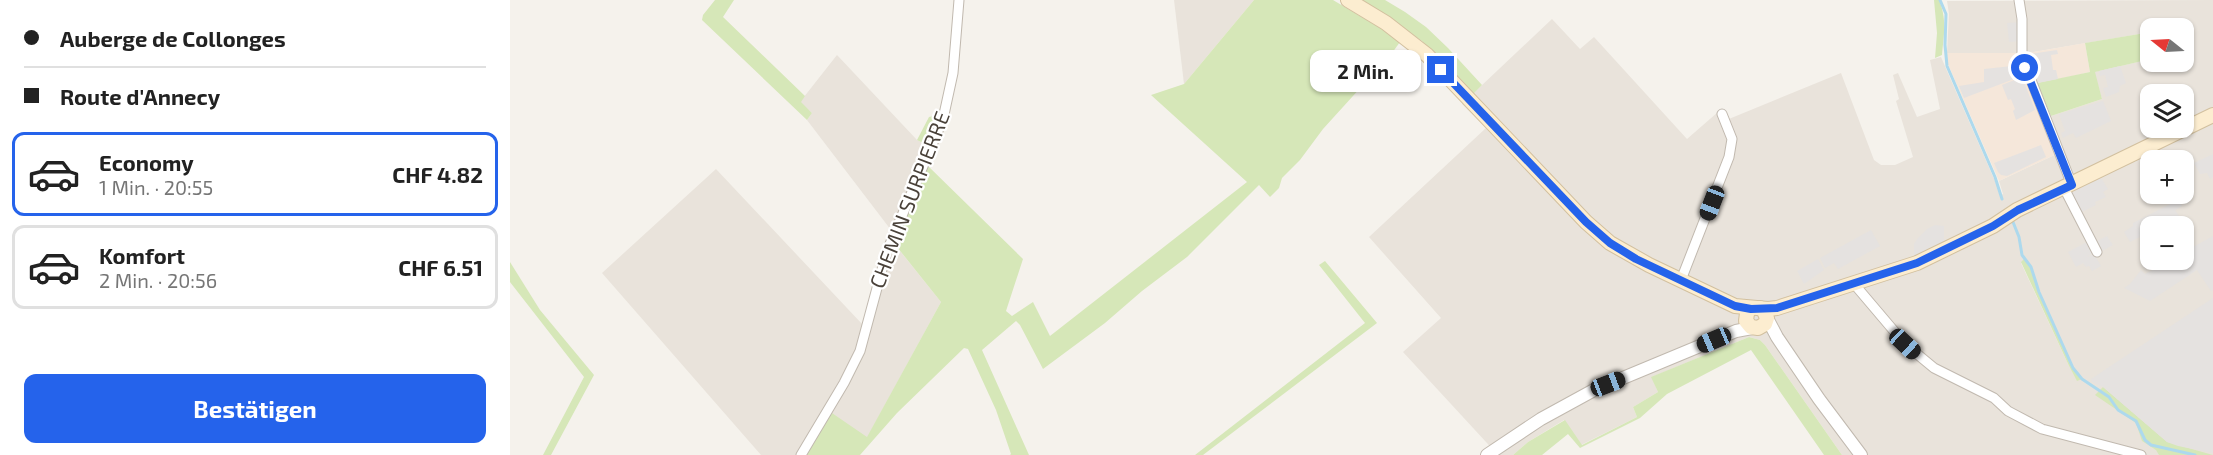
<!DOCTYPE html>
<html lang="de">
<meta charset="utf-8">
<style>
body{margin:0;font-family:"Exo 2",sans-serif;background:#f2f2f2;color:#222;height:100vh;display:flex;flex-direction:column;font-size:22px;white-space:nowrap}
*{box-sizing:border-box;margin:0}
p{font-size:20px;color:#767676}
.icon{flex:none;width:33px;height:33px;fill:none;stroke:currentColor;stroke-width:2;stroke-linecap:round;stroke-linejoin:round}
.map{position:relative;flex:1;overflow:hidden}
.panel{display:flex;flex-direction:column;background:#fff;width:510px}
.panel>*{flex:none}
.hud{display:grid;align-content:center;height:132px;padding:0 24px;background:#fff}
.needle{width:39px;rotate:288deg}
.controls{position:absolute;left:1630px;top:18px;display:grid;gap:12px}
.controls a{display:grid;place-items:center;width:54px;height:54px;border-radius:12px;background:#fff;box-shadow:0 2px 4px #0004;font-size:30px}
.end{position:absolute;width:27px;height:27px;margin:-14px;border:8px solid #2563eb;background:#fff;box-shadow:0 0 0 3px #fff}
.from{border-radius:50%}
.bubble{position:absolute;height:42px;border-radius:12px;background:#fff;box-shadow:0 2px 4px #0004;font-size:20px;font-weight:700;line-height:42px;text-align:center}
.car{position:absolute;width:18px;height:36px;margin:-18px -9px;border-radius:8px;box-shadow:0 0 4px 2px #0007;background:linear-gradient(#222 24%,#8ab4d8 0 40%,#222 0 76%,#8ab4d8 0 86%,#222 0)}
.hud b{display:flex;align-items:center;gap:21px;height:57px;font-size:22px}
.hud b+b{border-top:2px solid #e0e0e0}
.hud i{width:15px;height:15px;background:#222}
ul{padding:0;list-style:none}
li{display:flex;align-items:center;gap:18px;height:84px;margin:0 12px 9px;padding:0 12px;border:3px solid #e0e0e0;border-radius:12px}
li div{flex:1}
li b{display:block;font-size:22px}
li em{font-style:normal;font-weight:700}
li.current{border-color:#2563eb}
li>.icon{width:54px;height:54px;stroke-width:1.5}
.primary-button{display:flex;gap:12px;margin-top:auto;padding:12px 24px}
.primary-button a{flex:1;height:69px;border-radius:12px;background:#2563eb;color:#fff;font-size:24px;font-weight:700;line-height:69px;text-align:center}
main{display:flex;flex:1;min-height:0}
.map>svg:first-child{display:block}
</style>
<main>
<section class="panel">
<div class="hud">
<b><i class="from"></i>Auberge de Collonges</b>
<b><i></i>Route d'Annecy</b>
</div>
<ul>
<li class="current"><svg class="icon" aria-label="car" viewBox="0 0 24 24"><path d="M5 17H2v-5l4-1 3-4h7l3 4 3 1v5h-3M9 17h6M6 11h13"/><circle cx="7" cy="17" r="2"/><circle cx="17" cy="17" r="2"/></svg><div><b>Economy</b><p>1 Min. · 20:55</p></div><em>CHF 4.82</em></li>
<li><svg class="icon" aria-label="car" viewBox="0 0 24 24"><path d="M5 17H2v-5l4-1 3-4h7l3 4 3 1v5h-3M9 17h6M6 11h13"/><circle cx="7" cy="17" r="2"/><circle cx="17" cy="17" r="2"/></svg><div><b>Komfort</b><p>2 Min. · 20:56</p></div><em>CHF 6.51</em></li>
</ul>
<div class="primary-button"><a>Bestätigen</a></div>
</section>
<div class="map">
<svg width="1703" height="455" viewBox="0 0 1703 455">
<rect width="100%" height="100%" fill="#f5f2ec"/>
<g fill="#e9e3db" fill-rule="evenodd">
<polygon points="664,0 744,0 674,84"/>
<path d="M1703,0v455h-371l-77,-110 -5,-5 -11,-3 -97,40 6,15 -25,15 4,10 -56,28 -17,-25 -36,22 -15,13h-15l-95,-103 38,-34 -72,-81 117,-109 -24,-24 90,-85 28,30 14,-12 93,102 31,-27 6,9 117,-48 33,87 7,5h14l18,-8 -17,-56 3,-2 -6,-24 5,-2 19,44 23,-8 -10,-49 11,-3 60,138 2,-1 -4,-13 64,-30 -12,-35 51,-17 -8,-27 57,-13v3h33v-34h-33v4l-124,21h-80l2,-39 -2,-13zM1641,94h33v34h-33zM1641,160h33v34h-33zM1641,226h33v34h-33zM1511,263l10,4 17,45 25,56 8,11 -4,1 -8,-14z"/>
<polygon points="327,55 407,140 419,146 381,230 297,120 302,113 290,102"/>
<polygon points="206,169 353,325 378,236 431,302 357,438 293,455 251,455 92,273"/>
</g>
<polygon fill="#f5e7da" points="1575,43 1580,72 1527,84 1553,151 1489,181 1437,62 1437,53 1517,53"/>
<g fill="#d6e7b8">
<polygon points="205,0 224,0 213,17 295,96 291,102 302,113 297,120 192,20 193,15"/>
<polygon points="744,0 823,0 870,28 890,42 882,53 813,129 790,160 772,178 769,188 760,197 749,185 677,257 632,291 595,323 533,369 510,325 506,321 472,350 519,455 500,455 501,454 486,410 458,349 454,348 387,413 350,455 293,455 319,411 357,437 431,302 383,242 417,165 513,259 496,311 502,316 523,302 540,336 737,182 641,95 674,84"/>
<polygon points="850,0 875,0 895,12 916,27 938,48 972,85 963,94 939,69 941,66 934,60 931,62 912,41"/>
<path d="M1424,0h5c8,19 5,34 3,55l-7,3 2,-25z"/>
<polygon points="1641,32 1641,59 1585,72 1592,99 1541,116 1527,83 1580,72 1575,43"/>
<polygon points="432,105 419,146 407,140 419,117 427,115"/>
<polygon points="1514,259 1521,267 1529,293 1563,368 1572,379 1567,381 1559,366 1511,262"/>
<polygon points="815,261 867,323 693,455 685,455 855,323 809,265"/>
<polygon points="0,262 30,310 84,375 41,455 33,455 74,377 0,282"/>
<polygon points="1239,337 1250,340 1255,345 1332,455 1314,455 1241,350 1157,394 1130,418 1070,448 1058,434 1032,455 1003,455 1018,442 1055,420 1072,445 1127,417 1123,407 1148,392 1141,377"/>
<polygon points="1593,387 1657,442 1703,455 1649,455 1646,450 1632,441 1626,423 1585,395"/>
</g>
<g fill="#e5e2e0">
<polygon points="1512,22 1511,41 1499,42 1497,23"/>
<polygon points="1547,50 1548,54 1541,55 1543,70 1546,70 1548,79 1528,83 1519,61 1522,61 1521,54"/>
<polygon points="1502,66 1504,79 1454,98 1449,86 1474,82 1474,69"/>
<polygon points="1610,66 1616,83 1610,86 1609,92 1596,97 1593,88 1598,87 1595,75 1590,76 1589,71"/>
<polygon points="1512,77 1525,110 1506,120 1503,111 1505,109 1501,99 1498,100 1492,85"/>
<polygon points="1593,101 1601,121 1566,138 1563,133 1553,138 1551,133 1555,131 1549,114"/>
<polygon points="1531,145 1536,157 1497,176 1491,175 1488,172 1484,163"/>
<polygon points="1703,154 1703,177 1700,179 1697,173 1690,174 1684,163"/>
<polygon points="1591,178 1598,189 1593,192 1596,197 1585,202 1586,205 1572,212 1561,193"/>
<polygon points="1668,200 1672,206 1665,210 1669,216 1650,226 1641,226 1641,231 1620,242 1614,232 1623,226 1623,223"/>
<polygon points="1425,225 1434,226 1434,243 1404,257 1404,244 1407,239 1417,229"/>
<polygon points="1361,230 1370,246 1328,269 1324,263 1315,268 1310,258"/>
<polygon points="1597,236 1603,245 1592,251 1587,241"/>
<polygon points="1703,236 1703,290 1701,291 1687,270 1640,301 1614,288 1620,284 1631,270 1635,274 1661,260 1674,260 1674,252"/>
<polygon points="1577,242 1583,253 1577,257 1584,254 1591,266 1582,271 1579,266 1576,267 1573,263 1566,267 1558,252"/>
<polygon points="1308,259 1314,270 1294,284 1287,271"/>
<polygon points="1703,298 1703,453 1668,446 1657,442 1593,387 1582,382 1581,379"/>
</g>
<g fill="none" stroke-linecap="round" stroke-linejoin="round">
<g stroke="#add9ed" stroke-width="3">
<polyline points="1430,0 1436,14 1435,45 1437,66 1485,177 1492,199"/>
<polyline points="1503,222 1509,237 1512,255 1521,267 1529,292 1563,368 1572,379 1599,397 1608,410 1626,421 1635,440 1641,445 1685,455"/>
</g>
<defs>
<g id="minor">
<polyline points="1509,0 1512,19 1512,57 1562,185"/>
<polyline points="1554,188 1587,252"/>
<polyline points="1171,280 1219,157 1222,139 1212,114"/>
<polyline points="1345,285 1395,344 1424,368 1484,398 1498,411 1532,429 1631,455"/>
<polyline points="291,455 334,383 350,351 377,251 433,119 443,73 449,0"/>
</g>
<g id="tertiary">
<polyline points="1257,318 1267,337 1309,399 1351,455"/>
<polyline points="977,455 1031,419 1084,390 1226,331 1242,328"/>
</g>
<g id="secondary">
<polyline points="838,0 876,23 917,55 1076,222 1100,243 1139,265 1225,306 1258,309 1267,308 1407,263 1483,226 1507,210 1703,115"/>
<polyline points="1241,308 1237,313 1236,321 1241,327 1248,328 1255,324 1257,318 1254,311 1250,308"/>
</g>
</defs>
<use href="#minor" stroke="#c1b9af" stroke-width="11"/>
<use href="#tertiary" stroke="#c1b9af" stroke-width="14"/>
<use href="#secondary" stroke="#d2c09f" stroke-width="16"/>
<use href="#minor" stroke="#fff" stroke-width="9"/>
<use href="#tertiary" stroke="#fff" stroke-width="12"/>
<use href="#secondary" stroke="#fcedd0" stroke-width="14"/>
</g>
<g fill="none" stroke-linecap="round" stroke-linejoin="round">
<polyline stroke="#2563eb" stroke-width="8" points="931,70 1076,222 1100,243 1126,259 1225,306 1241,309 1267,308 1407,263 1483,226 1508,210 1562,185 1515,68"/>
</g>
<g text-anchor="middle" stroke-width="4.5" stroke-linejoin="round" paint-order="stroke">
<g font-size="21" fill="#4a423a" stroke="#fff">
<text transform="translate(400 200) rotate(-69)" y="7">CHEMIN SURPIERRE</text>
</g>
</g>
</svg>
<div class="controls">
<a><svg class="needle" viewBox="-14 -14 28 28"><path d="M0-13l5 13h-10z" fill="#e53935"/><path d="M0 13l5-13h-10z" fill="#767676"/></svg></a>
<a><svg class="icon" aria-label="layers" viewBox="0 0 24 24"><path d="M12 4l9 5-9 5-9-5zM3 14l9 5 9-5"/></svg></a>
<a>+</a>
<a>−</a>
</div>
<i class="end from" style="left:1515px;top:68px"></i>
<i class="end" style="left:931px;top:70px"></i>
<div class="bubble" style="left:800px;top:50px;width:111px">2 Min.</div>
<i class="car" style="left:1202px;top:203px;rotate:201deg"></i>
<i class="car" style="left:1204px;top:340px;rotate:247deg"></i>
<i class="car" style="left:1395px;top:344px;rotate:133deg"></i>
<i class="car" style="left:1098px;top:384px;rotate:69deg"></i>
</div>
</main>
